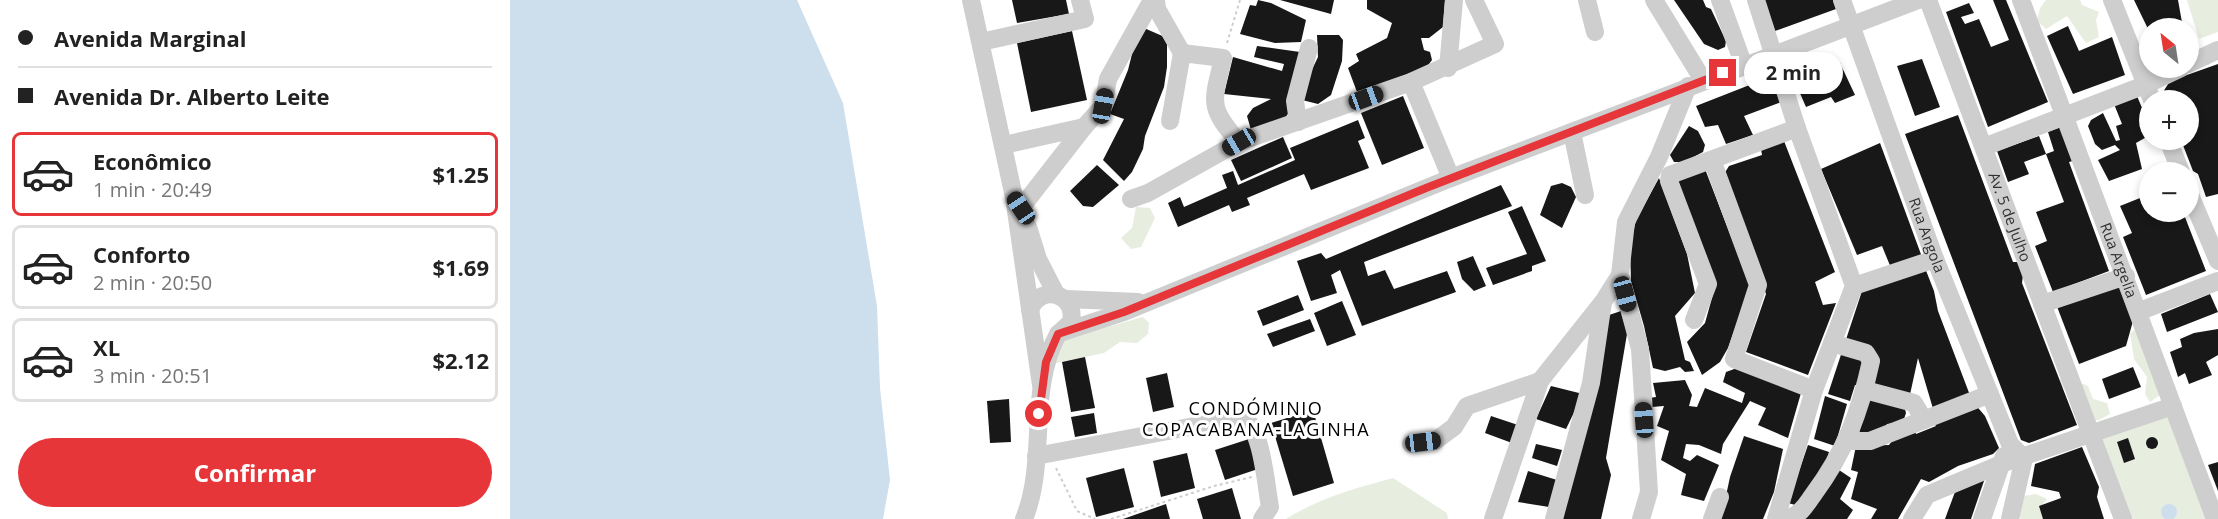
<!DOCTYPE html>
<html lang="pt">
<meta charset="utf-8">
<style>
body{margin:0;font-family:"Open Sans",sans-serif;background:#f6f6f6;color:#222;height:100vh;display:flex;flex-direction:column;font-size:22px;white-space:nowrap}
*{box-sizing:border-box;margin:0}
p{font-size:20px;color:#767676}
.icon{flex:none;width:33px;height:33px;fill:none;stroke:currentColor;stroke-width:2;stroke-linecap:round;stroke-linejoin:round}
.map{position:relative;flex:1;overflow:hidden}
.details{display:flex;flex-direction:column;background:#fff;width:510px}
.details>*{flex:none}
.hud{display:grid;align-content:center;height:132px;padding:0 18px;background:#fff}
.needle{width:39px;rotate:330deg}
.buttons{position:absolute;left:1629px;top:18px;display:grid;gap:12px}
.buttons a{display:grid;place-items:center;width:60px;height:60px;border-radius:50%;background:#fff;box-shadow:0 3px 9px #0003;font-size:30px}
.end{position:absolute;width:27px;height:27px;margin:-14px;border:8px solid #e6363a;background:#fff;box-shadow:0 0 0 3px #fff}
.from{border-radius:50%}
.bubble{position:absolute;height:42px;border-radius:21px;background:#fff;box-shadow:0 3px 9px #0003;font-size:20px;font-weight:700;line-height:42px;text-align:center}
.car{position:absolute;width:18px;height:36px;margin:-18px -9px;border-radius:8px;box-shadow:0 0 4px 2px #0007;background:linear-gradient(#222 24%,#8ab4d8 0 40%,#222 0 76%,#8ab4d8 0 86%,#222 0)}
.hud b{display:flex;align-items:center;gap:21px;height:57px;font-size:22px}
.hud b+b{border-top:2px solid #e0e0e0}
.hud i{width:15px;height:15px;background:#222}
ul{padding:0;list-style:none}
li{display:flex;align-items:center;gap:18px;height:84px;margin:0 12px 9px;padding:0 6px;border:3px solid #e0e0e0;border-radius:9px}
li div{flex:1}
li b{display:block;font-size:22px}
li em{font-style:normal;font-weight:700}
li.on{border-color:#e6363a}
li>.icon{width:54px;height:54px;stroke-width:1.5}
.button{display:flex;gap:12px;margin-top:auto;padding:12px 18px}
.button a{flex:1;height:69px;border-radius:36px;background:#e6363a;color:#fff;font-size:24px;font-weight:700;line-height:69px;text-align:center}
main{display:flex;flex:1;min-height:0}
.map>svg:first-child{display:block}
</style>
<main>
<section class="details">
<div class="hud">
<b><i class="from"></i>Avenida Marginal</b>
<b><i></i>Avenida Dr. Alberto Leite</b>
</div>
<ul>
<li class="on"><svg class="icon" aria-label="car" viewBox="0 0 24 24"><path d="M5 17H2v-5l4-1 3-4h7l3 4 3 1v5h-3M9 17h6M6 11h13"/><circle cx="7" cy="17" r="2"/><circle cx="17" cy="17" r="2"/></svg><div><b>Econômico</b><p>1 min · 20:49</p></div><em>$1.25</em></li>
<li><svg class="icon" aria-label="car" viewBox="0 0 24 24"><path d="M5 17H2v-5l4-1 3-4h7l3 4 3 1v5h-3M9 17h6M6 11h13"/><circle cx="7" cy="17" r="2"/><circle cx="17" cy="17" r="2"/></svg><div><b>Conforto</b><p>2 min · 20:50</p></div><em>$1.69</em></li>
<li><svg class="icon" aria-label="car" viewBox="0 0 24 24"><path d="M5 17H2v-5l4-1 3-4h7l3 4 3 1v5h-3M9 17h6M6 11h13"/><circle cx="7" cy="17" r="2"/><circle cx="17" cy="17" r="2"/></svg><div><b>XL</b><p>3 min · 20:51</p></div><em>$2.12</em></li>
</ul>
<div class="button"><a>Confirmar</a></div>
</section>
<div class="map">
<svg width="1708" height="519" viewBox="0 0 1708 519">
<rect width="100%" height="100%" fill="#fff"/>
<g fill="#e7eee0">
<polygon points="1536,0 1570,0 1572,5 1589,12 1586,20 1589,37 1576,43 1557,16 1536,29 1527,21 1530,8"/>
<polygon points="1677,0 1708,0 1708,32 1689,39"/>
<polygon points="626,207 640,208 645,218 631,247 621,249 611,238 622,228"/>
<polygon points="633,317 639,323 638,334 627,343 610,342 594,353 542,364 551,342 580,328 601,326"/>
<polygon points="1634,324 1648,376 1665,385 1667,398 1650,395 1640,402 1635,394 1637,377 1624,359 1620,333"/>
<polygon points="1551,375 1578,386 1583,399 1597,403 1600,414 1589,420 1570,421 1558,392 1549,384"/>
<polygon points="1659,415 1698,519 1620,519 1592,438"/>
<path d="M883,478l54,35 1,6h-162c33,-21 70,-31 107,-41z"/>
<polygon points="1526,494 1537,499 1530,508 1533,519 1511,519 1508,517 1513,496"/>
</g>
<g fill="#cddfed">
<polygon points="0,0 287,0 333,103 367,306 370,388 380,480 373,519 0,519"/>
<circle cx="1659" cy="512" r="8"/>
</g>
<g fill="#181818">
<polygon points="502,0 556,0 559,14 507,23"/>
<polygon points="748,0 761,3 796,20 791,42 765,43 730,34 740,5 746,6"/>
<polygon points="770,0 824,0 821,14"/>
<polygon points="857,0 935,0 933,27 919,38 911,38 914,50 920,52 922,60 916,68 847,92 838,68 849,61 846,54 877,38 882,23 857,9"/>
<polygon points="1164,0 1193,0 1196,7 1201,9 1216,41 1215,47 1208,50 1194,44"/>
<polygon points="1254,0 1323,0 1326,9 1265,31"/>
<polygon points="1483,0 1496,0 1538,102 1478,127 1436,12 1459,3 1464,13 1451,17 1455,24 1469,19 1481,47 1499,40"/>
<polygon points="1624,0 1668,0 1673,28 1640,28 1640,33"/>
<polygon points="1558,26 1569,51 1602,37 1615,75 1563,94 1537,36"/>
<polygon points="634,28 657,38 657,67 654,87 635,136 633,149 622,172 614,181 593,160 614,119 600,114 618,70 623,50"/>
<polygon points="562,31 577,100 521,112 507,43"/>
<polygon points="807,35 829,35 833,40 832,61 821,95 808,104 788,99 808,57"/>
<polygon points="747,46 790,52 780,111 775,118 741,130 737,116 743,108 761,99 714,94 723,57 772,71 774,64 744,57"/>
<polygon points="1308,58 1313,68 1330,63 1345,95 1325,103 1321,97 1296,107 1289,91 1296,89 1287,66"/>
<polygon points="1412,59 1430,107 1405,116 1387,66"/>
<polygon points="1708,64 1708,194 1696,197 1688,174 1683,171 1671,140 1678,140 1678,100 1657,100 1653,92 1660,81"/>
<polygon points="1260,77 1271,102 1234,116 1243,135 1216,144 1208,125 1195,127 1186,106"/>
<polygon points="893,96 914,148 872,165 851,113"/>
<polygon points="1627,96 1640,127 1640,135 1626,143 1632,169 1599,181 1588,160 1610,150 1605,145 1592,150 1585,144 1578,126 1581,120 1593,113 1606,141 1610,140 1606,126 1612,124 1604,104"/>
<polygon points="1448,115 1503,262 1509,262 1513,275 1512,283 1567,425 1519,443 1511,440 1395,134"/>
<polygon points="848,120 855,138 848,141 859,168 801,190 794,174 737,198 740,205 722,212 719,205 668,227 658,203 670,197 674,207 717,188 712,175 723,171 728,185 785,160 780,148"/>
<polygon points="1179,126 1188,131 1195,145 1193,152 1174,162 1164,162 1160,155"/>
<polygon points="1551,127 1563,161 1559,162 1599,271 1543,292 1525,246 1537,241 1526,212 1554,202 1536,154 1544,151 1538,132"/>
<polygon points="1529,136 1536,154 1514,162 1519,174 1498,182 1487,151"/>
<polygon points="773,137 782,158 731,181 721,160"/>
<polygon points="1274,141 1325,272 1305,282 1313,305 1326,303 1298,375 1236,352 1256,294 1214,174 1219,166 1252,155 1251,149"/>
<polygon points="1370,143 1412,257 1381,268 1372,246 1347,255 1311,169"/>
<polygon points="587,165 609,185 583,207 573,206 560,191"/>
<polygon points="1195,169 1240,286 1218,348 1210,362 1192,375 1177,342 1195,323 1205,287 1167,178"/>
<polygon points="1149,178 1177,254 1185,293 1165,316 1175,360 1180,362 1184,371 1175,372 1170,367 1155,371 1143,368 1134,326 1121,281 1120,246 1126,220"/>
<polygon points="1052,183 1061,187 1066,197 1052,228 1030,215 1041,186"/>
<polygon points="991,185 1002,206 854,262 858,276 875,270 884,289 937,271 946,292 852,326 830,270 821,275 827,293 801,301 787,261 811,253 816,259"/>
<polygon points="1640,194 1640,212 1673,212 1696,271 1636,295 1613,237 1622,233 1610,206"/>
<polygon points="1012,206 1036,261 1022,266 1022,271 983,285 976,268 1017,254 998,212"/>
<polygon points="963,256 976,286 964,291 952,279 947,262"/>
<polygon points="1415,268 1424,291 1428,311 1461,398 1424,412 1408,358 1399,399 1345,385 1340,401 1318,394 1352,291"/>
<polygon points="1611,282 1623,321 1616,346 1569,364 1546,304"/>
<polygon points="1700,294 1708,312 1657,332 1651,314"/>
<polygon points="788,295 794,310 753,326 747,311"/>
<polygon points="832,301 846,335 817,346 804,313"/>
<polygon points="1114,310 1117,334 1096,458 1101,475 1091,519 1052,519 1099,315"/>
<polygon points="800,319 805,331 763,347 757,334"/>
<polygon points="1708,329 1708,355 1696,362 1702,375 1679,384 1675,373 1668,377 1660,352 1672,347 1670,339 1684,333"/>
<polygon points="575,357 585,408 561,412 552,362"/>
<polygon points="1623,367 1631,387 1599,399 1592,379"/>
<polygon points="1227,368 1291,393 1278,438 1248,425 1256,408 1240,401 1213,444 1211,454 1189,445 1176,444 1173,458 1180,461 1187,455 1209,465 1194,501 1171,495 1176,474 1151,460 1159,431 1147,426 1154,406 1142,407 1139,398 1146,397 1143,383 1175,380 1182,395 1179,406 1187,407 1195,388 1232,403 1235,393 1213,382 1216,372"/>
<polygon points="657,373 664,407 643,412 636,378"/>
<polygon points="1041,386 1073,394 1056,429 1026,419"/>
<polygon points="1361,394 1393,402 1396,413 1393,422 1377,424 1374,432 1349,433"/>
<polygon points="1315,396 1337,404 1325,446 1304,439"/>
<polygon points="499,399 501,442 480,443 477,401"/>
<polygon points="1464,403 1475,416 1489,448 1483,454 1448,466 1419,482 1411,479 1388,519 1361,519 1367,509 1341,499 1348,472 1341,470 1346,446 1379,445 1388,433 1403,427 1406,434 1426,426 1423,422"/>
<polygon points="803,410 824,483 783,496 761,423"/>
<polygon points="584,413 587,433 565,437 561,417"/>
<polygon points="981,416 1008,425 1002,443 975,433"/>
<polygon points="1234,436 1273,449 1264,492 1253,519 1211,519 1220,477"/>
<circle cx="1642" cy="443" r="6"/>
<polygon points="1618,438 1625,459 1614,463 1607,442"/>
<polygon points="739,439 748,469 715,480 705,450"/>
<polygon points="1026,444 1052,450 1047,466 1022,458"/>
<polygon points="1298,445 1319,452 1311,477 1289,506 1278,503"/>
<polygon points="1572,447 1589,487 1587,497 1594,519 1533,519 1529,506 1551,498 1549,492 1521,486 1525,464"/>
<polygon points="677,453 685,488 651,497 643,461"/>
<polygon points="1708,462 1708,491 1698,465"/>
<polygon points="614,468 624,507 586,517 576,478"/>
<polygon points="1329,470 1341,478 1330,499 1343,510 1337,519 1289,519"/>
<polygon points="1018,471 1047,480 1039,507 1008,502"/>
<polygon points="1475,478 1461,519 1435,519 1445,492"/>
<polygon points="722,488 731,519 693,519 687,499"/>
<polygon points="656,504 660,519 613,519"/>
</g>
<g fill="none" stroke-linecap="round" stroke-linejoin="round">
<g stroke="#cecece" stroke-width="2" stroke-dasharray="3 3" stroke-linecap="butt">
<polyline points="717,43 730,0"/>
<polyline points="546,468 567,511 585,519"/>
<polyline points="601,519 704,486 742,477"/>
</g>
<g stroke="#cecece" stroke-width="18">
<polyline points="461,0 504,197 531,385"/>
<polyline points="646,0 647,9 672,53"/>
<polyline points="1077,0 1085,32"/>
<polyline points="1144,0 1193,80"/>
<polyline points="1210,0 1234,66"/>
<polyline points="1246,0 1287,128 1344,286 1304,390 1266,519"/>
<path id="s1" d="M1332,0l93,259 75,185 14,14 -14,61"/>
<path id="s2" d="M1418,0l195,519"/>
<path id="s3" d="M1511,0l194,519"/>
<polyline points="1602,0 1642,100"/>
<polyline points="471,42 575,19 570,0"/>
<polyline points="1678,64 1708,50"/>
<polyline points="938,68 944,0"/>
<polyline points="901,82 941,178"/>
<path d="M660,121l12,-68 41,5c-10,44 -16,48 16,84"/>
<polyline points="788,122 785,101 799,48"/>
<polyline points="574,127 593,106 598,79 642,0"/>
<polyline points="1062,132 1075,195"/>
<polyline points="1658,140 1671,172"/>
<polyline points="494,145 574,127 511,208"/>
<polyline points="1474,147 1635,85 1671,68"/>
<polyline points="1202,160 1248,285 1224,359 1304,390"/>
<polyline points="1678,190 1708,261"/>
<polyline points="621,199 638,193 729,142 901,82 985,44 964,0"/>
<polyline points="518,227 528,259 546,294"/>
<polyline points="1110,275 1130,349 1139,492 1131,519"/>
<polyline points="1344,286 1425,259"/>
<polyline points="556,299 628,302"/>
<polyline points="1532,304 1616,276"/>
<path d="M520,310c10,-27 47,-17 41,12l-13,12"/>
<polyline points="1630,311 1708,281"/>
<polyline points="1184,320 1198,284 1159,181 1160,175 1287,128"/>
<polyline points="553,332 614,312 941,178 1408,0"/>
<polyline points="1355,390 1404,403 1414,420"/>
<polyline points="1338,441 1360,441 1480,394"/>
<polyline points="901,444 925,441 944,427 957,406 1030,381"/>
<path d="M526,456l206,-39c20,9 24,69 28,90l-8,12"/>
<path d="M1267,516c3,0 10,2 13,1 11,-2 17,-14 23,-22 32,-43 47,-83 58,-134l-5,-8 -34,-10"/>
<path d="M514,519c24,-59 3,-128 34,-185"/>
<polyline points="983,519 1030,381 1092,303"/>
<polyline points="1044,519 1081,383 1093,302 1110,275 1116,222 1149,157 1178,86"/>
<polyline points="1202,519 1210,497"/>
<polyline points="1402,519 1417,495 1491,464 1663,406"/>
<polyline points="1472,519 1494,456"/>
</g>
</g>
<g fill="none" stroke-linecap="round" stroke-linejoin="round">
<polyline stroke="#e6363a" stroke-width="8" points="529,414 536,362 548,334 614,312 916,188 1213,73"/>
</g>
<g text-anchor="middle" stroke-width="6" stroke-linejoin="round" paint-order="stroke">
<g font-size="15" fill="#313131" stroke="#fff">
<text dy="5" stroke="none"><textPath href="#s2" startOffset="232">Av. 5 de Julho</textPath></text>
<text dy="5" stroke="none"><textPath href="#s1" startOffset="250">Rua Angola</textPath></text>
<text dy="5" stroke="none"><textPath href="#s3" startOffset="278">Rua Argelia</textPath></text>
</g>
<g font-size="18" letter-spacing="1.5" fill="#000" stroke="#fff">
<text x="746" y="415">CONDÓMINIO<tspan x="746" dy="21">COPACABANA-LAGINHA</tspan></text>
</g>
</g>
</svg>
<div class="buttons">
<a><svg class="needle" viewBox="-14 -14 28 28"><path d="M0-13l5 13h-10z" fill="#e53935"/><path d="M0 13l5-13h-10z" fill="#767676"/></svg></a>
<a>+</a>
<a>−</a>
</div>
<i class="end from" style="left:529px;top:414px"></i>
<i class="end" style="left:1213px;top:73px"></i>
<div class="bubble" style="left:1234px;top:52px;width:99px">2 min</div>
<i class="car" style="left:856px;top:98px;rotate:70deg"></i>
<i class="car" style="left:593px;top:106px;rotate:10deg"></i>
<i class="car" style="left:729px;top:142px;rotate:240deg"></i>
<i class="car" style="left:511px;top:208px;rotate:326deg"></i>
<i class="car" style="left:1115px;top:294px;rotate:165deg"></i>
<i class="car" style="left:1134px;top:420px;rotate:356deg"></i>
<i class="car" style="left:913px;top:442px;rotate:83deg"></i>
</div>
</main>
